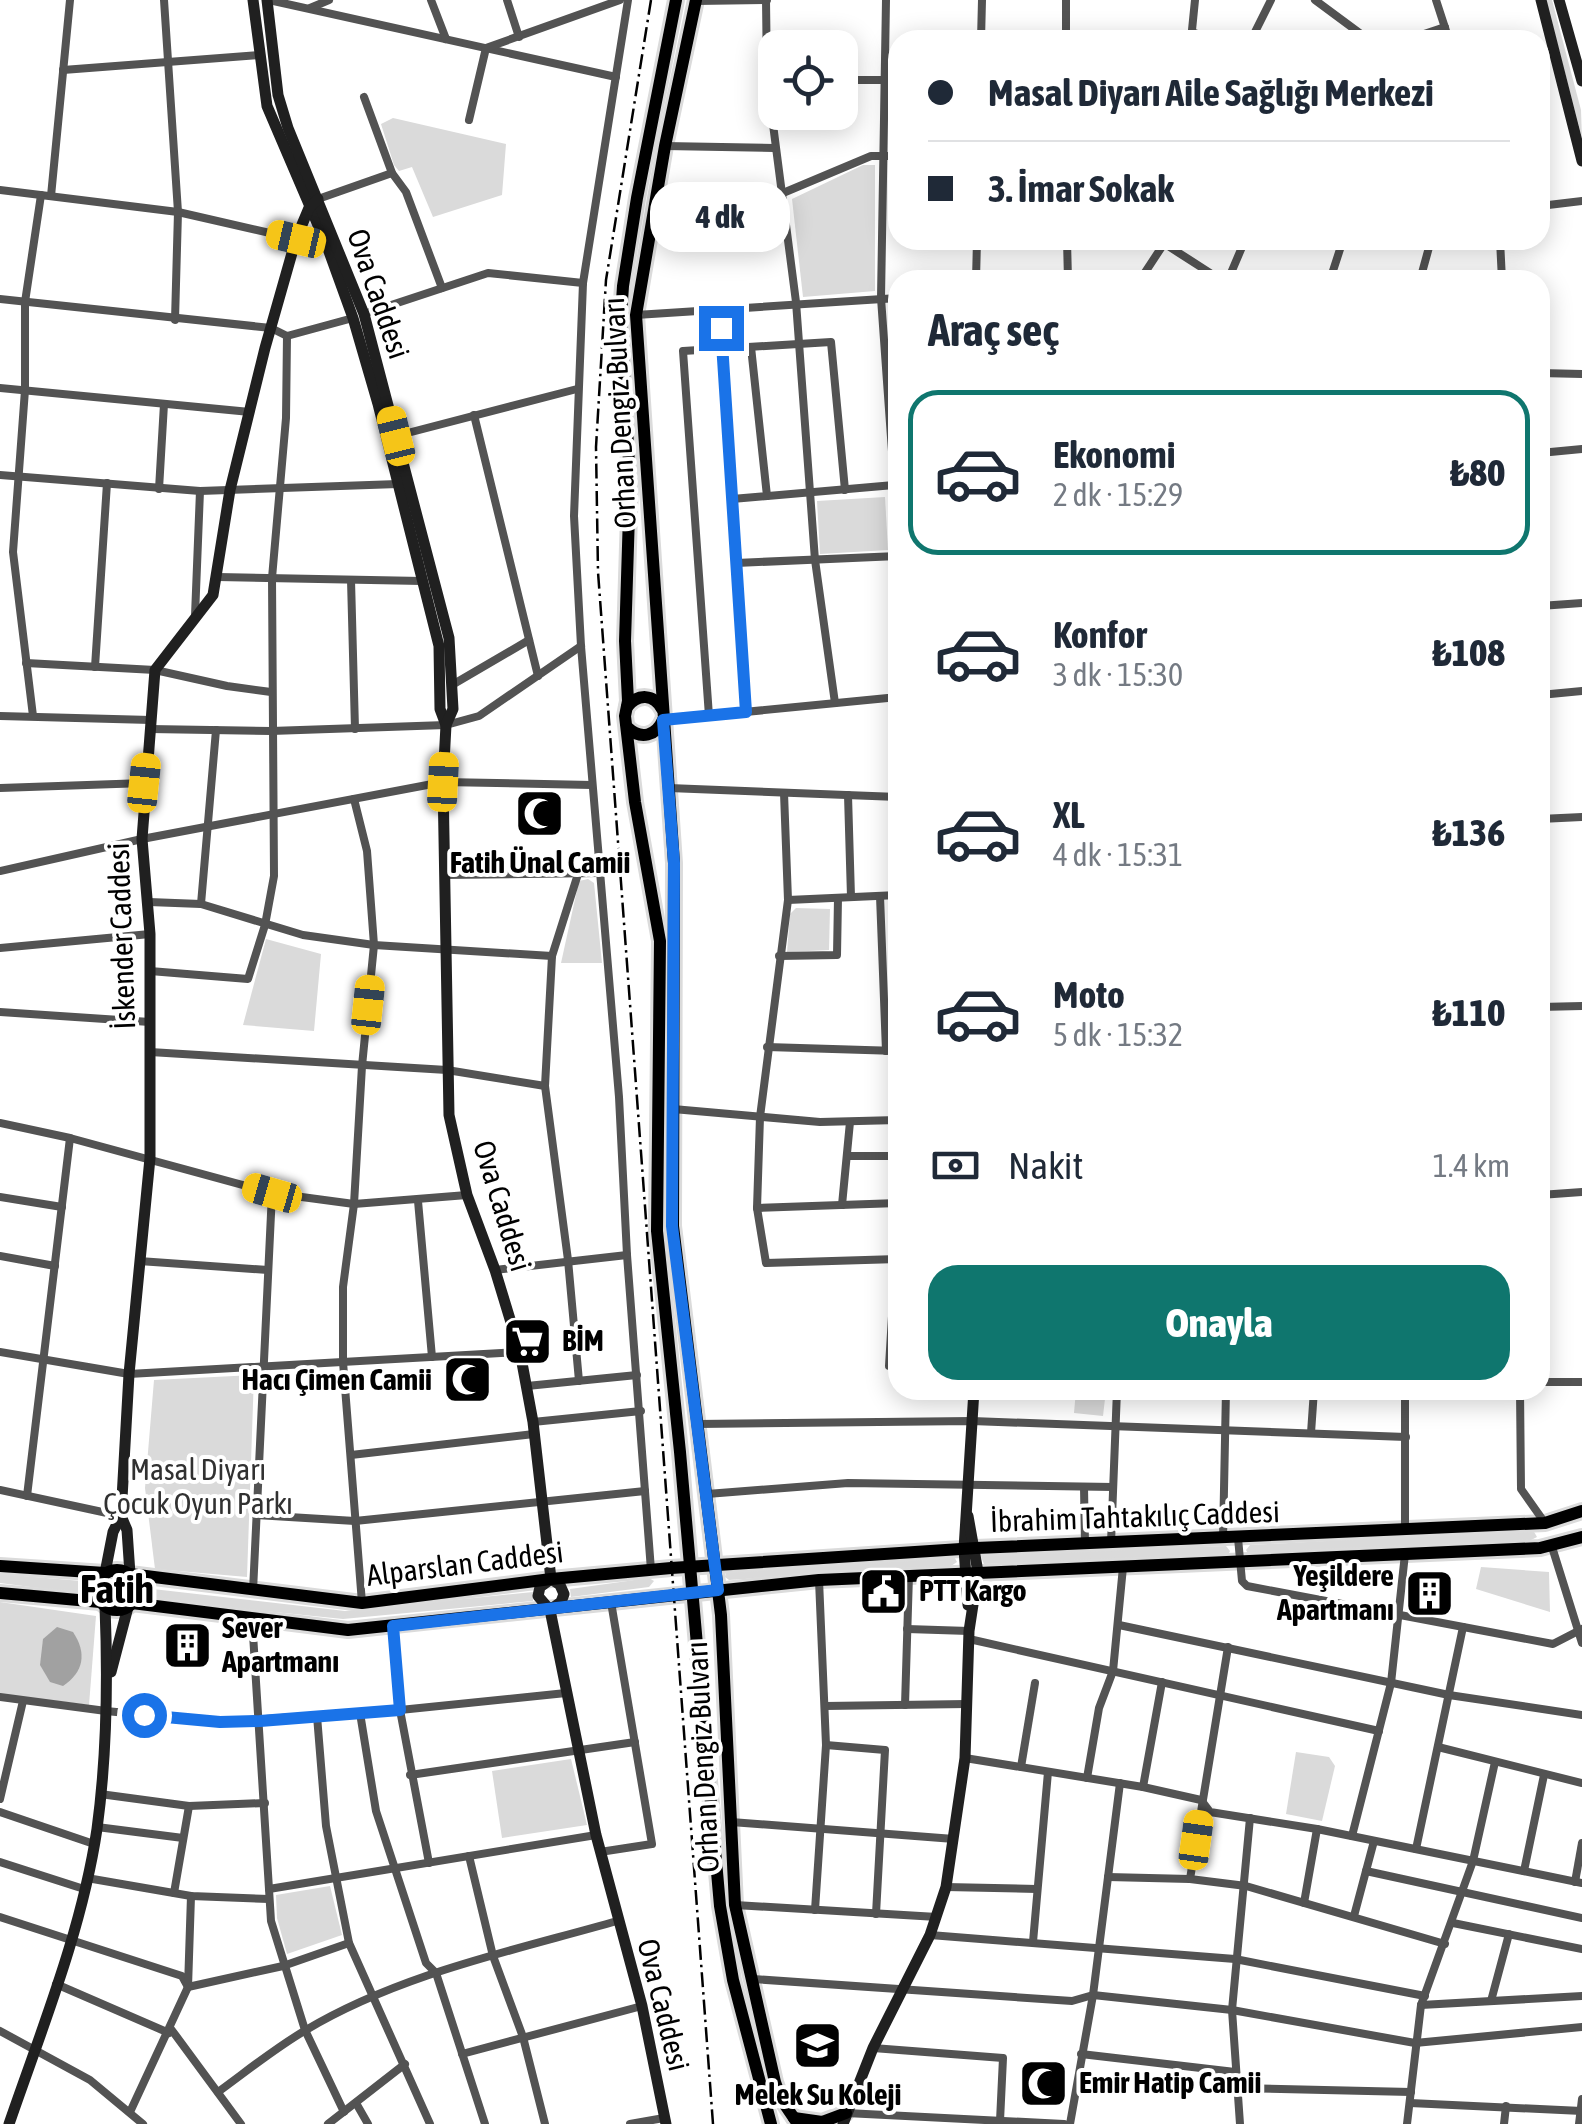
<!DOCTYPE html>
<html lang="tr">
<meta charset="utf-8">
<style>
body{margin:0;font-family:"Asap Condensed",sans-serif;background:#f6f6f7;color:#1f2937;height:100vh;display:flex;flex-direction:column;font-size:38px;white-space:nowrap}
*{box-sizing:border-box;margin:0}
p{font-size:32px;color:#747a83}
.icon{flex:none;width:55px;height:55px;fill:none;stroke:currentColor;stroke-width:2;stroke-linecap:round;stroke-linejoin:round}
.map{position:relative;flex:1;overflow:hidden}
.details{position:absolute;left:888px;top:270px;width:662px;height:1130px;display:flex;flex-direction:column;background:#fff;border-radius:30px;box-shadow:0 5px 25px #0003}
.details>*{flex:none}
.hud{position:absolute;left:888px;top:30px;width:662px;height:220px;border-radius:30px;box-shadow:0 5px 25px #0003;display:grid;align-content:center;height:220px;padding:0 40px;background:#fff}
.tools{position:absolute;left:758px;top:30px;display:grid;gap:20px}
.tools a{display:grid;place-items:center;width:100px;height:100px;border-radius:20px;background:#fff;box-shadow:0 5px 25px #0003;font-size:50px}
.end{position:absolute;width:45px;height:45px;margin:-22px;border:12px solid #1a73e8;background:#fff;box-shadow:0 0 0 5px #fff}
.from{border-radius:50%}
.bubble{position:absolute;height:70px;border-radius:30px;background:#fff;box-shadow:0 5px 25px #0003;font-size:32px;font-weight:800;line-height:70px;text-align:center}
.car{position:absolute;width:30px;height:60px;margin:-30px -15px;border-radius:12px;box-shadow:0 0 8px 2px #0007;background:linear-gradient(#f5c518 24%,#345 0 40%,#f5c518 0 76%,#345 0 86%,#f5c518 0)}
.hud b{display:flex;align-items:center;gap:35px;height:95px;font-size:38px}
.hud b+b{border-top:2px solid #e0e1e3}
.hud i{width:25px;height:25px;background:#1f2937}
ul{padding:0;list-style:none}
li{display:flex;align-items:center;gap:30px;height:165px;margin:0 20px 15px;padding:0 20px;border:5px solid transparent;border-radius:30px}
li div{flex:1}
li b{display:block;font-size:38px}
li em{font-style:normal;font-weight:800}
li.current{border-color:#0f766e}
li>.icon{width:90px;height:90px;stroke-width:1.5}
h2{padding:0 40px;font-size:45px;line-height:120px}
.pay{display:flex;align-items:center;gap:25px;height:110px;padding:0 40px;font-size:38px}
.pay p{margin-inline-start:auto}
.action{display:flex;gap:20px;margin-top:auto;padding:20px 40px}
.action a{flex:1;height:115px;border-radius:30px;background:#0f766e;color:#fff;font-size:40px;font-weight:800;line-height:115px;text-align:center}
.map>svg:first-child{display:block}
</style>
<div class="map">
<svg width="1582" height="2124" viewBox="0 0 1582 2124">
<rect width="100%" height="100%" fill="#fff"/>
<g fill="#dadada">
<polygon points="1546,0 1552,0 1581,110 1582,138"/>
<polygon points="393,118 506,144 502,195 433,217 412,167 399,171 394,165 381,124"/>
<polygon points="863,165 875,165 875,291 803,297 792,199"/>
<polygon points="885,497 888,550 820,554 817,501"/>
<polygon points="588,879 594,883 602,963 561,963 579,881"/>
<polygon points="796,908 830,909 829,950 787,952 790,914"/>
<polygon points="266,939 321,954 314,1031 243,1025"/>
<polygon points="254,1375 247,1577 155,1569 145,1488 154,1380"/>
<polygon points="1076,1390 1106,1390 1103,1416 1074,1413"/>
<polygon points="1533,1530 1537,1537 1531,1540 1249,1555 1246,1550 1250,1545"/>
<polygon points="1226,1546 1230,1551 1227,1557 984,1564 981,1557 985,1553"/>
<polygon points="953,1555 957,1562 951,1566 729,1580 725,1577 726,1570"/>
<polygon points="1481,1567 1549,1572 1550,1612 1476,1589"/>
<polygon points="0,1574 93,1582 92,1595 0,1583"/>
<polygon points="649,1578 654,1581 649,1587 571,1597 570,1589"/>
<polygon points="144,1588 345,1611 533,1592 533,1601 343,1619 143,1599"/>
<polygon points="0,1602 96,1616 89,1705 0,1694"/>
<polygon points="1296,1752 1329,1757 1335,1766 1322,1821 1286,1814"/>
<polygon points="571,1759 587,1825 502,1838 492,1771"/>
<polygon points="330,1886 342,1935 287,1954 277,1918 276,1895"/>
</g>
<path fill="#a1a1a1" d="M57,1627l16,5c14,21 11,40 -10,54l-13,-4 -10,-17 3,-26z"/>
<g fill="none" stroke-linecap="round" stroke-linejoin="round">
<defs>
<g id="primary">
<polyline points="676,0 637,198 623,286 621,316 630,483 625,641 628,701 625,716 635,802 660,941 657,1231 680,1452 720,1906 733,1980 771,2124"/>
<polyline points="696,0 665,146 636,315 674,863 673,1226 721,1615 735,1905 775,2082 781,2099 798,2124"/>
<path d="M627,707c11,-14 27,-13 35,2"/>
<path d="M628,728c13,12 28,8 35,-8"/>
<polyline points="0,1566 105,1573"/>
<circle cx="117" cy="1590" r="20"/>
<polyline points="130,1574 362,1603 551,1579 671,1568 976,1548 1545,1523 1582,1511"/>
<polyline points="0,1593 100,1602"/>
<polyline points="132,1603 348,1630 819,1580 1540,1548 1582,1537"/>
<polyline points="794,2118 822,2122 846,2113"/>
</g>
</defs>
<use href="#primary" stroke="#dbdbdb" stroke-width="18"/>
<g stroke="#535353" stroke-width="8">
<polyline points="164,0 178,212 175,320"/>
<polyline points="269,0 616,77"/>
<polyline points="431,0 446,39"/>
<polyline points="507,0 519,37"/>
<polyline points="628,0 583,283 574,516 581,646 619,1097 627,1255 651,1570"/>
<polyline points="766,0 767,78 796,302 815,560 835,703"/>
<polyline points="886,0 881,298 898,535"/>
<polyline points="1315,0 1369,40"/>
<polyline points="1436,0 1449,40"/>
<polyline points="696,1 767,0"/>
<polyline points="310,8 329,0"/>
<polyline points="1192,32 1213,40"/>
<polyline points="981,40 982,0"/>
<polyline points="1066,40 1066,0"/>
<polyline points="1191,40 1195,0"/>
<polyline points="1251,40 1271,0"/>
<polyline points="1406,40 1445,27"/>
<polyline points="63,70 260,55"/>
<polyline points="840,80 898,80"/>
<polyline points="364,97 392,173 406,192 442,288"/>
<polyline points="469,120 486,48 620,0"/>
<polyline points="665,146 774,148"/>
<polyline points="0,190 178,212 327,246"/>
<polyline points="783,193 871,156 898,156"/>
<polyline points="51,196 70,0"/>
<polyline points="318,199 392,173"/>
<polyline points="1540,206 1582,201"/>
<polyline points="1067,240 1068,280"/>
<polyline points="1500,240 1502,280"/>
<polyline points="1165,244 1221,280"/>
<polyline points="976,280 977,240"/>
<polyline points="1140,280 1165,242"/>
<polyline points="1228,280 1245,240"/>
<polyline points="1330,280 1343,240"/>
<polyline points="1420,280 1431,240"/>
<polyline points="0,299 271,328 287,336 353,318"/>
<polyline points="719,307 746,712"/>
<polyline points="364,314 488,273 583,283"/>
<polyline points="636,315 898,298"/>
<polyline points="751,347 767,496"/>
<polyline points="1540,373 1582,374"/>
<polyline points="0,388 250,412"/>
<polyline points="474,415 538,676"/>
<polyline points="396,436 577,389"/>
<polyline points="1540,453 1582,449"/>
<polyline points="0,475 200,491 398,484"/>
<polyline points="159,489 164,404"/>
<polyline points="732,499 894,485"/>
<polyline points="736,563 898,556"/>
<polyline points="218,577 422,581"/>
<polyline points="351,580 355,729"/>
<polyline points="1540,606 1582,603"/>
<polyline points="195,616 200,491"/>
<polyline points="26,663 155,670 227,686 271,692"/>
<polyline points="95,667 107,483"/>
<polyline points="452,685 529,640"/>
<polyline points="1540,695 1582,691"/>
<polyline points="0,716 151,720"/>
<polyline points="33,716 13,552 25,390 25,302 41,195"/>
<polyline points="709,716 683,351 831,342 845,490"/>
<polyline points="663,720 898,697"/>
<polyline points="150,729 271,731 446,725 479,716 581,646"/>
<polyline points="0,788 145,783"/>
<polyline points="669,788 898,797"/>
<polyline points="784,793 788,900 760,1117 757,1208 766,1263 898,1259"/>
<polyline points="848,795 851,897"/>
<polyline points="354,799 367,851 374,945 362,1066 354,1204 343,1287 343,1362 362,1603"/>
<polyline points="1540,819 1582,817"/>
<polyline points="0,871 142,839 443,782 592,785"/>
<polyline points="578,874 552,956 545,1086 568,1260 579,1381"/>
<polyline points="444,875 599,873"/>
<polyline points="880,896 886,1051"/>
<polyline points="788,900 898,895"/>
<polyline points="149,902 201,904 303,935 374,945 552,956"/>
<polyline points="201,904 216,730"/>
<polyline points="0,948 150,934"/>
<polyline points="779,956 837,955 838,898"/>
<polyline points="150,971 248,979 265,925 274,876 272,578 286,418 287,336"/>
<polyline points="1540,1007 1582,1006"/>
<polyline points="0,1012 150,1022"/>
<polyline points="767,1047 898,1051"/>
<polyline points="150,1052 447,1070 545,1086"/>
<polyline points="673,1109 820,1122 898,1120"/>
<polyline points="0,1123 70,1138 272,1193 354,1204 467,1195"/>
<polyline points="847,1156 898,1156"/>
<polyline points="1540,1195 1582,1192"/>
<polyline points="0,1197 62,1207"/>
<polyline points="418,1201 432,1357"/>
<polyline points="842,1205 850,1122"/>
<polyline points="757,1208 898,1203"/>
<polyline points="0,1256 55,1266"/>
<polyline points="139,1261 268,1270"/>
<polyline points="495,1270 627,1255"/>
<polyline points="898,1283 894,1283 889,1366 898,1367"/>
<polyline points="0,1352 129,1374 520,1352"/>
<polyline points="1540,1382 1582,1382"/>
<polyline points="527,1386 637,1375"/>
<polyline points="1520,1390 1521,1489 1545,1523"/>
<polyline points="533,1422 641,1411"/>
<polyline points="697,1424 972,1421 1406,1437"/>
<polyline points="1311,1433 1314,1390"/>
<polyline points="351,1455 534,1434"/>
<polyline points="1084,1487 1085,1544"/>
<polyline points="0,1490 121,1516"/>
<polyline points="707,1494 848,1483 1113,1487"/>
<polyline points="27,1496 70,1138"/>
<polyline points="256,1515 355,1521 645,1491"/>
<polyline points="1405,1529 1405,1390"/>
<polyline points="1238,1538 1242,1581 1247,1586 1553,1644 1582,1629"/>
<polyline points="1223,1539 1226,1390"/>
<polyline points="1111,1543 1117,1390"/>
<polyline points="1552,1547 1582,1643"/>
<polyline points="253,1591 272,1193"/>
<polyline points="252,1618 271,1921 305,2030 344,2112"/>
<polyline points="1119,1625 1449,1695 1582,1715"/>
<polyline points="393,1626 400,1710 429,1863"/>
<polyline points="907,1629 969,1631"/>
<polyline points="969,1639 1379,1731"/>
<polyline points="0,1697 106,1711 220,1722 400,1710 566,1693"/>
<polyline points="905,1705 909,1575"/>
<polyline points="825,1706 967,1704"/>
<polyline points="360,1713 376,1811 426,1963 436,1973 485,2124"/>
<polyline points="317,1716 326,1826 349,1943 430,2124"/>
<polyline points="826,1745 885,1750 876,1914"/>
<polyline points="1438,1747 1582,1783"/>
<polyline points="965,1758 1143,1787 1201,1800 1210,1812 1317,1829 1582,1883"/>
<polyline points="1021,1767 1035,1683"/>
<polyline points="410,1775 635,1742"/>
<polyline points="1087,1778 1099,1708 1113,1671 1123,1567"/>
<polyline points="1143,1787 1162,1682"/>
<polyline points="100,1794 189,1806 265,1803"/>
<polyline points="0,1799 23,1701"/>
<polyline points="0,1812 94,1844"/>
<polyline points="731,1822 954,1839"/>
<polyline points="97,1827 183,1838"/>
<polyline points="1352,1836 1391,1683 1405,1554"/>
<polyline points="1416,1849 1463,1627"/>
<polyline points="600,1852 652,1844 611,1602"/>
<polyline points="469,1856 493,1956 523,2037 545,2124"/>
<polyline points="0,1862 84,1889"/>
<polyline points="1366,1871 1582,1918"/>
<polyline points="1524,1871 1544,1775"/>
<polyline points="1108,1877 1190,1879 1246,1886 1445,1944"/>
<polyline points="87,1878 191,1896 269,1899"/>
<polyline points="1190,1879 1228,1647"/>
<polyline points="1575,1882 1582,1843"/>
<polyline points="946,1887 1037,1889"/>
<polyline points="269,1889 596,1835"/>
<polyline points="174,1893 189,1806"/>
<polyline points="1304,1903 1317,1829"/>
<polyline points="735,1905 937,1917"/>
<polyline points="815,1910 826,1745 819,1580"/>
<polyline points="1354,1916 1374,1841"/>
<polyline points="0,1917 182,1976 188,1987 283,1966 349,1943"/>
<polyline points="1453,1923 1582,1949"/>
<polyline points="930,1935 1235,1959 1425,1996"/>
<polyline points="1033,1942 1048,1772"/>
<polyline points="753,1979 1072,2001 1093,1995 1232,2010 1415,2043 1582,2027"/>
<polyline points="56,1984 169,2033"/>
<polyline points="1491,2001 1509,1934"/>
<polyline points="1421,2005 1582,1996"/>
<polyline points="171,2029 241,2124"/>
<polyline points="0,2031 90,2080 143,2124"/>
<polyline points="873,2048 1003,2058 1000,2121"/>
<polyline points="462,2054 642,2006"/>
<polyline points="1081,2054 1235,2072"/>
<polyline points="1237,2088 1411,2092"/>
<path d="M218,2092c29,-21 57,-44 88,-62 94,-56 206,-79 311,-109"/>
<polyline points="356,2103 368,2124"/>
<polyline points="1410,2103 1582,2111"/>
<polyline points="130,2112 188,1987 191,1896"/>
<polyline points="846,2113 1064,2124"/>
<polyline points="328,2124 405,2064"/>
<polyline points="630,2124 664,2118"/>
<polyline points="1070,2124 1093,1995 1120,1783"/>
<polyline points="1240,2124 1232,2010 1250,1818"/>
<polyline points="1407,2124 1421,2005 1473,1861 1495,1762"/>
<polyline points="1504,2124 1506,2106"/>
<polyline points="1579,2124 1582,2099"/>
</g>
<g stroke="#202020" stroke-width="11">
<polyline points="253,0 267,106 327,246 353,318 378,404 439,646 440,709 446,725"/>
<polyline points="267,0 278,95 288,128 364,314 449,638 453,709 446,725 443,782 449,1115 467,1195 495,1270 520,1352 533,1422 551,1579 560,1585 564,1594 561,1602 550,1610"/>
<polyline points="1541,0 1582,161"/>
<polyline points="1559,0 1582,81"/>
<polyline points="121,1516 127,1530 130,1574"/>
<polyline points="105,1573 113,1532 121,1516 129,1374 150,1158 150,934 142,839 155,670 213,595 230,490 265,348 296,239 309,208 318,199"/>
<polyline points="551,1579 540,1587 538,1596 550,1610 596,1835 642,2006 666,2124"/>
<polyline points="968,1605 964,1549 974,1390"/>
<polyline points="111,1672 128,1607"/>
<path d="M9,2124c33,-96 73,-194 88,-295 10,-74 11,-149 8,-223"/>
<polyline points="843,2124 873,2048 930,1935 946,1887 965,1758 969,1631 978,1572 968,1516"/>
</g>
<use href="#primary" stroke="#000" stroke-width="12"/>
<polyline stroke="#000" stroke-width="2.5" stroke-dasharray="15 5 2.5 5" stroke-linecap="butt" points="651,0 606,280 596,447 598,572 713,2124"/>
</g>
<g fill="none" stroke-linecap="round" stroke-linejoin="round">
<polyline stroke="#1a73e8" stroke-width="12" points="144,1715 220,1722 260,1721 400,1710 393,1626 718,1590 672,1226 674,863 663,720 746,712 721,328"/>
</g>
<defs>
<symbol id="mosque-square" viewBox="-11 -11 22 22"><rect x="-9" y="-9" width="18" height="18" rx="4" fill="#000" stroke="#fff"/><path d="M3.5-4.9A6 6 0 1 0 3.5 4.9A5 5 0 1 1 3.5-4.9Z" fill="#fff"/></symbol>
<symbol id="supermarket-square" viewBox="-11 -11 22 22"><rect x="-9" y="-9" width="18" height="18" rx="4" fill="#000" stroke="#fff"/><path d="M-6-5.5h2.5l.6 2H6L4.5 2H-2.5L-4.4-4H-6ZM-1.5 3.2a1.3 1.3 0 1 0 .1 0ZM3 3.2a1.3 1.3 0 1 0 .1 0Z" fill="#fff"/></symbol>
<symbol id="civic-square" viewBox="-11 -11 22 22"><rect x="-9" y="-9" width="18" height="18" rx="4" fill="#000" stroke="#fff"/><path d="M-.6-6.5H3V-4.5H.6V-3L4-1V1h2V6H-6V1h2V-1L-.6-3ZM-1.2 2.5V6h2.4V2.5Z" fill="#fff"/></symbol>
<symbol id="building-square" viewBox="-11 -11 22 22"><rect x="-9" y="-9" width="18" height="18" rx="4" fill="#000" stroke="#fff"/><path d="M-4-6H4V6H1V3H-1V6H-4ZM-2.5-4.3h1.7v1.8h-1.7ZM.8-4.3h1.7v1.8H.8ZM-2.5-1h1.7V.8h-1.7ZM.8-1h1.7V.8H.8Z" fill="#fff"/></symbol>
<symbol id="school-square" viewBox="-11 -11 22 22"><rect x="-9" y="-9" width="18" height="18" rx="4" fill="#000" stroke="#fff"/><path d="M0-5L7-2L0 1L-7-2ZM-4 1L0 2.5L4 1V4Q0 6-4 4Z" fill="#fff"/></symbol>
</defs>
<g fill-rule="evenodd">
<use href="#mosque-square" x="512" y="786" width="55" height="55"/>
<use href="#supermarket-square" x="500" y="1314" width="55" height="55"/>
<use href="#mosque-square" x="440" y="1352" width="55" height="55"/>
<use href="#civic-square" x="856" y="1564" width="55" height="55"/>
<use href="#building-square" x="1402" y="1566" width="55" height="55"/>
<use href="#building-square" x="160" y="1618" width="55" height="55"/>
<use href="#school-square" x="790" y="2018" width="55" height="55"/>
<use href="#mosque-square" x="1016" y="2056" width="55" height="55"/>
</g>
<g text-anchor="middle" stroke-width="8" stroke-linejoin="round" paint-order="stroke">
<g font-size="30" fill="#000" stroke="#fff">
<text transform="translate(378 294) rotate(71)" y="10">Ova Caddesi</text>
<text transform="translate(620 413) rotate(-93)" y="10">Orhan Dengiz Bulvarı</text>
<text transform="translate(122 936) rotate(-92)" y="10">İskender Caddesi</text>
<text transform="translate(502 1206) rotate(73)" y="10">Ova Caddesi</text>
<text transform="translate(1135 1517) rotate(-2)" y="10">İbrahim Tahtakılıç Caddesi</text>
<text transform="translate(465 1564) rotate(-7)" y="10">Alparslan Caddesi</text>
<text transform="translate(703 1757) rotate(-93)" y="10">Orhan Dengiz Bulvarı</text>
<text transform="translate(663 2005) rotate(76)" y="10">Ova Caddesi</text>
</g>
<g font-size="30" font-weight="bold" fill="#000" stroke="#fff" text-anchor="start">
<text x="540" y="873" text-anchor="middle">Fatih Ünal Camii</text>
<text x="562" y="1351">BİM</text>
<text x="432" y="1390" text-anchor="end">Hacı Çimen Camii</text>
<text x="1394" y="1586" text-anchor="end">Yeşildere<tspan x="1394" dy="34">Apartmanı</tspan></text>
<text x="919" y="1601">PTT Kargo</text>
<text x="222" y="1638">Sever<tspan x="222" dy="34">Apartmanı</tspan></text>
<text x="1079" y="2093">Emir Hatip Camii</text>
<text x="818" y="2105" text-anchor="middle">Melek Su Koleji</text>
</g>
<g font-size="30" fill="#313131" stroke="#fff">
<text x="198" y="1480">Masal Diyarı<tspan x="198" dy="34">Çocuk Oyun Parkı</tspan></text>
</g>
<g font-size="40" font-weight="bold" fill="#000" stroke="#fff">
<text x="117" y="1603">Fatih</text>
</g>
</g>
</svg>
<div class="tools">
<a><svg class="icon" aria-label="locate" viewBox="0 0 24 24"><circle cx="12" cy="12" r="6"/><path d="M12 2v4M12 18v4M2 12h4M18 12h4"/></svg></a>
</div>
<i class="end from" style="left:144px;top:1715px"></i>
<i class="end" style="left:721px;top:328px"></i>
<div class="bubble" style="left:650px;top:182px;width:140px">4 dk</div>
<i class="car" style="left:296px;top:239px;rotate:283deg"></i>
<i class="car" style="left:396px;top:436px;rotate:346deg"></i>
<i class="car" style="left:443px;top:782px;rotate:3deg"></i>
<i class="car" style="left:144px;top:783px;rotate:6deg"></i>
<i class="car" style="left:368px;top:1005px;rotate:6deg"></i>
<i class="car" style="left:272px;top:1193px;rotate:286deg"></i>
<i class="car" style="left:1196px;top:1840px;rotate:8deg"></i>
<div class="hud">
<b><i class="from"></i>Masal Diyarı Aile Sağlığı Merkezi</b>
<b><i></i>3. İmar Sokak</b>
</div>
<section class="details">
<h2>Araç seç</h2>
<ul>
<li class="current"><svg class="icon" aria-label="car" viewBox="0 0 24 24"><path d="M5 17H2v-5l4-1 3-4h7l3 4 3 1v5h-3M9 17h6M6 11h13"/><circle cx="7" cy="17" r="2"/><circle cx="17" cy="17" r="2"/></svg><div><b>Ekonomi</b><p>2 dk · 15:29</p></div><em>₺80</em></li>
<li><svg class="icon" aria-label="car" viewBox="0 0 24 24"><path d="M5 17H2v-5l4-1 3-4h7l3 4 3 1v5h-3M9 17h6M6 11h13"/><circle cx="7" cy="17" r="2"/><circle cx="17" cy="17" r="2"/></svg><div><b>Konfor</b><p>3 dk · 15:30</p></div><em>₺108</em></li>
<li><svg class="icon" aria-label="car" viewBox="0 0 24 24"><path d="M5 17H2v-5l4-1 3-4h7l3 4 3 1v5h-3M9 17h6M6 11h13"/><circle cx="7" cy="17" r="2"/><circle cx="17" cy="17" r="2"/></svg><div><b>XL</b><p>4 dk · 15:31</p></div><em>₺136</em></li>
<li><svg class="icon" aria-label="car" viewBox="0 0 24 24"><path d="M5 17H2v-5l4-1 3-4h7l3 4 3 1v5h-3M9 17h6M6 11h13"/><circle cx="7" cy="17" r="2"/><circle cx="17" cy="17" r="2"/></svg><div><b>Moto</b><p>5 dk · 15:32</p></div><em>₺110</em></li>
</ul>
<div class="pay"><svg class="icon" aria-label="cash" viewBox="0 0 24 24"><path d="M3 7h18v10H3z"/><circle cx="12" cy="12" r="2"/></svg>Nakit<p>1.4 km</p></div>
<div class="action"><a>Onayla</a></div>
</section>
</div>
